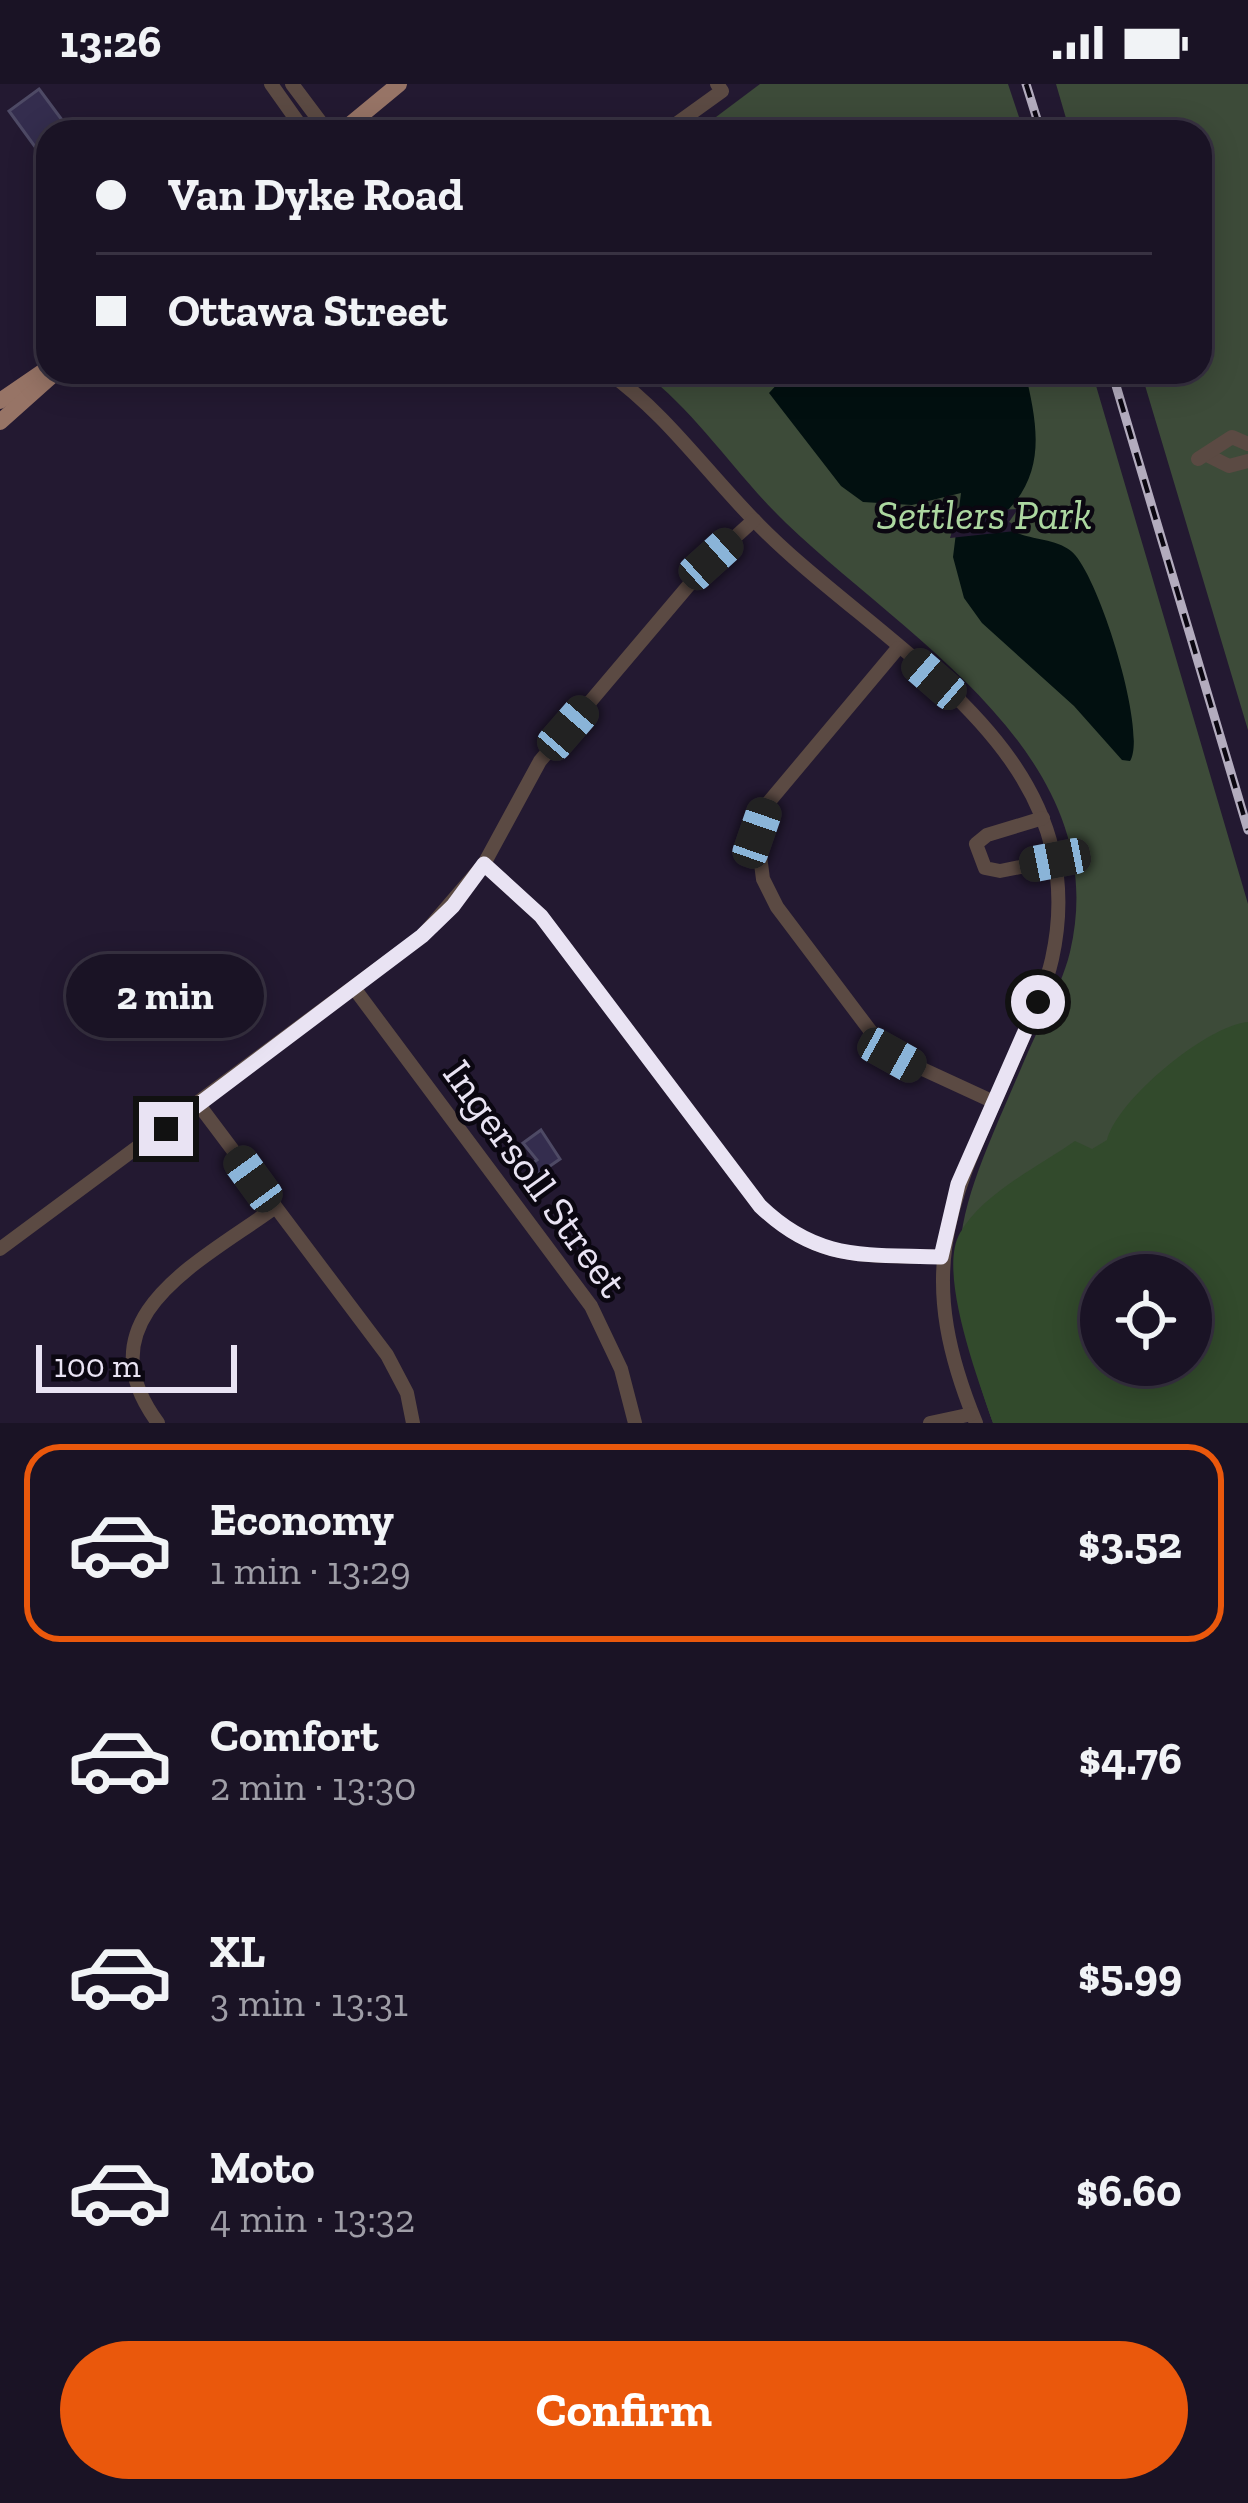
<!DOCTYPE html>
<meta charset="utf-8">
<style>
body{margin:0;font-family:"Zilla Slab",serif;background:#272032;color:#f1f3f6;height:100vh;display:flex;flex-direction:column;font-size:45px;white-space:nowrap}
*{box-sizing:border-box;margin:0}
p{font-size:39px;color:#9f9ea7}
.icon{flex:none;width:66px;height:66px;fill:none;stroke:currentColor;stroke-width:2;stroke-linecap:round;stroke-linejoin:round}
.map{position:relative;height:1339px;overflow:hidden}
.details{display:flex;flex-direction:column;background:#1a1325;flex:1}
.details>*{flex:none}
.guide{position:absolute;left:36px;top:36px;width:1176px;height:264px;border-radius:36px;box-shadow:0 6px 30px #0003,0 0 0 3px #383242;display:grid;align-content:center;height:264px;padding:0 60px;background:#1a1325}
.controls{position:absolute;left:1080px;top:1170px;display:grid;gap:24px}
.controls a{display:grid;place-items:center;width:132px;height:132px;border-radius:50%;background:#1a1325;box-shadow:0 6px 30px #0003,0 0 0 3px #383242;font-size:60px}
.scale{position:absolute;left:36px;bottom:30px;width:201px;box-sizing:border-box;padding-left:12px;border:6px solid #e9e3f3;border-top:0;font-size:33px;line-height:42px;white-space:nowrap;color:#e9e3f3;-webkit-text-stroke:9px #0b0711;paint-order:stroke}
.end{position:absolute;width:54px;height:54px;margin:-27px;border:15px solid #e9e3f3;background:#111;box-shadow:0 0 0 6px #111}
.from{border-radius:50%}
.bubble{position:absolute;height:84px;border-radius:42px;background:#1a1325;box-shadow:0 6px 30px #0003,0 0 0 3px #383242;font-size:39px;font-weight:800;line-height:84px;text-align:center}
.car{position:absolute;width:36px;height:72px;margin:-36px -18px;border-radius:15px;box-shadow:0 0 9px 3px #0007;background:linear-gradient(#222 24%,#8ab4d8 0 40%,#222 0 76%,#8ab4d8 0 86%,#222 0)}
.guide b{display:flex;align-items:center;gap:42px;height:114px;font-size:45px}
.guide b+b{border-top:3px solid #383242}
.guide i{width:30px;height:30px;background:#f1f3f6}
ul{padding:21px 0 0;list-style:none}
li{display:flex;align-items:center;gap:36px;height:198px;margin:0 24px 18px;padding:0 36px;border:6px solid transparent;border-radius:36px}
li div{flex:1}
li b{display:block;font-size:45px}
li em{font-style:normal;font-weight:800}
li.active{border-color:#ea580c}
li>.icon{width:108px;height:108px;stroke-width:1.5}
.button{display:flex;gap:24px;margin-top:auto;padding:24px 60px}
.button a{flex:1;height:138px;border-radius:72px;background:#ea580c;color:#fff;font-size:48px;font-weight:800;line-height:138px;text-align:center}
.status{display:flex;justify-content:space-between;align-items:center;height:84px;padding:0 60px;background:#1a1325;direction:ltr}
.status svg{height:33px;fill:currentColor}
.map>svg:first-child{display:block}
</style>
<div class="status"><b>13:26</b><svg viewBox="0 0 49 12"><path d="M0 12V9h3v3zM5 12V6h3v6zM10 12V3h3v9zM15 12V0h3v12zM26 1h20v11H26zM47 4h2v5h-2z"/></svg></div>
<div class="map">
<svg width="1248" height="1339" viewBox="0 0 1248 1339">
<rect width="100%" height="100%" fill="#231931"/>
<g fill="#3d4b39" fill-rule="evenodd">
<polygon points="760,0 1008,0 1024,48 696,48"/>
<polygon points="1056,0 1248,0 1248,646 1141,288 1200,288 1200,48 1070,48"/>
<path d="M643,288h449l156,532v519h-255c-61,-175 -34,-209 35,-371 14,-32 34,-67 42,-100 46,-196 -165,-314 -284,-429 -50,-48 -88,-109 -143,-151zM1101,1191h90v90h-90z"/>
</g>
<path fill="#324a2c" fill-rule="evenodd" d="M1248,938v401h-255c-14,-41 -56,-151 -33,-190 23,-40 78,-66 115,-92l17,8 15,-9c11,-41 99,-114 141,-118zM1101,1191h90v90h-90z"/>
<path fill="#021010" d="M805,288h220c13,54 22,102 -22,143v9c19,18 48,11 68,27 27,21 77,182 59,210l-8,-1 -48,-54 -92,-83 -18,-25 -11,-41 8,-64 -49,12 -49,-3 -22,-16 -72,-93 13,-14z"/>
<polygon fill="#231931" points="1018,425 1009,438 1024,446 950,454 958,428"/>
<g fill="#342d4e" stroke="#4e4a65" stroke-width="3">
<polygon points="39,5 71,48 48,48 48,101 35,82 44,75 9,27"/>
<polygon points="541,1046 560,1075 537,1091 530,1081 537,1076 523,1059"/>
</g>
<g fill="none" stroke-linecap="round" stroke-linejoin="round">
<g stroke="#5b4a43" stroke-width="14">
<polyline points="271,0 305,48"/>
<polyline points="292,0 328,48"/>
<polyline points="665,48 722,7 717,0"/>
<path d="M608,288c58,42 96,97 146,148 123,128 345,226 298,439 -8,35 -25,68 -39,101 -63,143 -101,207 -37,363"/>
<polyline points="1209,372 1229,382 1248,377"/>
<polyline points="1198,375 1232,353 1248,360"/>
<polyline points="898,564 768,719 757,749 763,795 777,823 875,953 892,971 994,1018"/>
<polyline points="1043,734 987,751 976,760 985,784 1000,787 1055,776"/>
<path d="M484,780l57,52 219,290c58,56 105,49 181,51"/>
<polyline points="354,904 591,1222 621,1285 635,1339"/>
<polyline points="199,1021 387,1271 407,1309 413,1339"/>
<polyline points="0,1165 422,852 484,780 540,677 711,475 754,436"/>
<path d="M158,1339c-78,-105 42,-161 116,-215"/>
<polyline points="930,1339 972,1330"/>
</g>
<g stroke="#977466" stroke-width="16">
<polyline points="341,48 399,0"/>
<polyline points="0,317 48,284"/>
<polyline points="0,338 56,288"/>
</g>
<defs>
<g id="rail">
<polyline points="1026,0 1041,48"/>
<polyline points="1112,288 1248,746"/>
</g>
</defs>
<use href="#rail" stroke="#b3acbe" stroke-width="9"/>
<use href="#rail" stroke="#0b0711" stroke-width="4.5" stroke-dasharray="14" stroke-linecap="butt"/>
</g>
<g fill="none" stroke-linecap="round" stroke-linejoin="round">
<path stroke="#e9e3f3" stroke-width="15" d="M166,1045l256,-193 31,-30 31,-42 57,52 219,290c58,56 105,48 181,51l17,-73 80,-182"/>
</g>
<g text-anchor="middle" stroke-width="9" stroke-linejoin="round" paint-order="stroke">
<g font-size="42" font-style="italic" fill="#acd7a0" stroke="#0b0711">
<text x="984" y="445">Settlers Park</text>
</g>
<g font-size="42" fill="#e9e3f3" stroke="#0b0711">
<text transform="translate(536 1094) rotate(54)" y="15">Ingersoll Street</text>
</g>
</g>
</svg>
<div class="controls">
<a><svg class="icon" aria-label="locate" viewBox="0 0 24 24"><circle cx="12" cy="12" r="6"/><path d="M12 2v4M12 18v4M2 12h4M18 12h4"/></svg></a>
</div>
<div class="scale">100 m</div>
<i class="end from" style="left:1038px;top:918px"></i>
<i class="end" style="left:166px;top:1045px"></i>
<div class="bubble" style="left:66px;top:870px;width:198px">2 min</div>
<i class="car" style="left:711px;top:475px;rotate:48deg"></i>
<i class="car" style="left:934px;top:595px;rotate:311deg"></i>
<i class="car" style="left:568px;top:644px;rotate:41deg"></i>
<i class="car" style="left:757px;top:749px;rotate:19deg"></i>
<i class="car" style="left:1055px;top:776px;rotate:259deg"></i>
<i class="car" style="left:892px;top:971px;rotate:119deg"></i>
<i class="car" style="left:253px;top:1095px;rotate:324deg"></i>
<div class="guide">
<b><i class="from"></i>Van Dyke Road</b>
<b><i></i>Ottawa Street</b>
</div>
</div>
<section class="details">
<ul>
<li class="active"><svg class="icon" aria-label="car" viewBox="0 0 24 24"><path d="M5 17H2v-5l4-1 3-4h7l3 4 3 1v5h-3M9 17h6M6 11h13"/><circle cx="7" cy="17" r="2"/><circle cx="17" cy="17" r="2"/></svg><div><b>Economy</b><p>1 min · 13:29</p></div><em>$3.52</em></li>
<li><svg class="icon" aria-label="car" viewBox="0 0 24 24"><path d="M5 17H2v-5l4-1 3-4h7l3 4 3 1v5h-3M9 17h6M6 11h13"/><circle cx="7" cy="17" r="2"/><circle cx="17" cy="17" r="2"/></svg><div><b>Comfort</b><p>2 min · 13:30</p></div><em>$4.76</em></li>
<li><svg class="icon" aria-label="car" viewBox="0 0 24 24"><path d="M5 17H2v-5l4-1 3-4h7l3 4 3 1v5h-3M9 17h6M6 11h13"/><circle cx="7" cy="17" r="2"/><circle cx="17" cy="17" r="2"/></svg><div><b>XL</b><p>3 min · 13:31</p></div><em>$5.99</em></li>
<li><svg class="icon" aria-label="car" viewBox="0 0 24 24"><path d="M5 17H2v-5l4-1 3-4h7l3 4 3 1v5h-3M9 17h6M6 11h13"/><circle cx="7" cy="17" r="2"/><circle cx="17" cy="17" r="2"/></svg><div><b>Moto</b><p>4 min · 13:32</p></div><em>$6.60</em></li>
</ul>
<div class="button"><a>Confirm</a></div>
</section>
